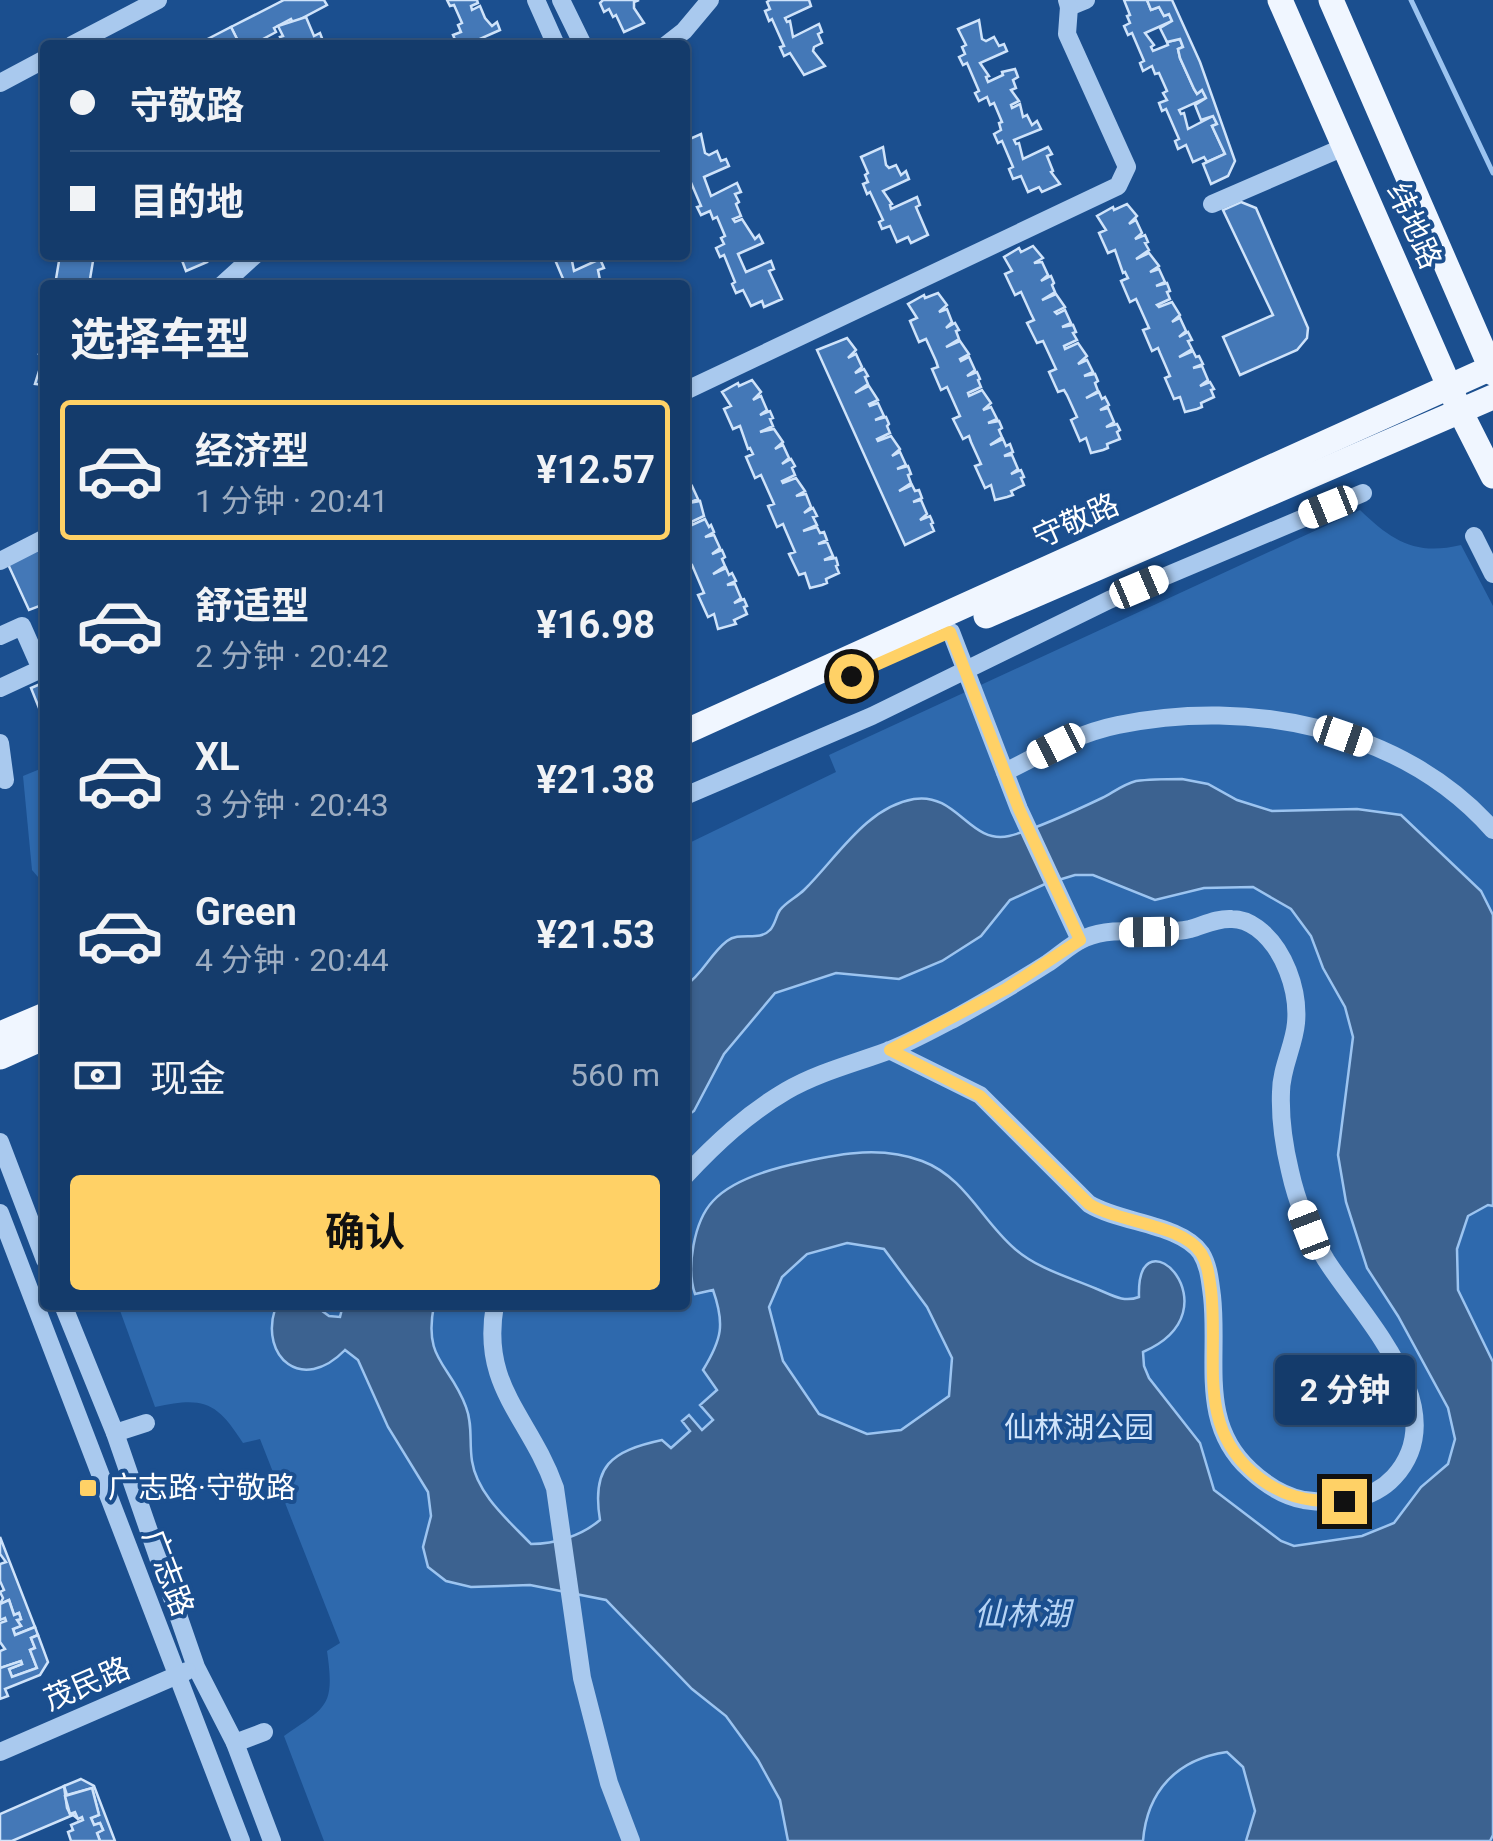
<!DOCTYPE html>
<html lang="zh">
<meta charset="utf-8">
<style>
body{margin:0;font-family:Roboto,"Noto Sans SC",sans-serif;background:#1d4271;color:#f1f3f6;height:100vh;display:flex;flex-direction:column;font-size:38px;white-space:nowrap}
*{box-sizing:border-box;margin:0}
p{font-size:32px;color:#9dadc1}
.icon{flex:none;width:55px;height:55px;fill:none;stroke:currentColor;stroke-width:2;stroke-linecap:round;stroke-linejoin:round}
.map{position:relative;flex:1;overflow:hidden}
.side{position:absolute;left:40px;top:280px;width:650px;height:1030px;display:flex;flex-direction:column;background:#143b6b;border-radius:10px;box-shadow:0 2px 8px #0004,0 0 0 2px #33557e}
.side>*{flex:none}
.top-card{position:absolute;left:40px;top:40px;width:650px;height:220px;border-radius:10px;box-shadow:0 2px 8px #0004,0 0 0 2px #33557e;display:grid;align-content:center;height:220px;padding:0 30px;background:#143b6b}
.end{position:absolute;width:45px;height:45px;margin:-22px;border:12px solid #ffd166;background:#111;box-shadow:0 0 0 5px #111}
.from{border-radius:50%}
.bubble{position:absolute;height:70px;border-radius:10px;background:#143b6b;box-shadow:0 2px 8px #0004,0 0 0 2px #33557e;font-size:32px;font-weight:700;line-height:70px;text-align:center}
.car{position:absolute;width:30px;height:60px;margin:-30px -15px;border-radius:12px;box-shadow:0 0 8px 2px #0007;background:linear-gradient(#fff 24%,#345 0 40%,#fff 0 76%,#345 0 86%,#fff 0)}
.top-card b{display:flex;align-items:center;gap:35px;height:95px;font-size:38px}
.top-card b+b{border-top:2px solid #33557e}
.top-card i{width:25px;height:25px;background:#f1f3f6}
ul{padding:0;list-style:none}
li{display:flex;align-items:center;gap:30px;height:140px;margin:0 20px 15px;padding:0 10px;border:5px solid transparent;border-radius:10px}
li div{flex:1}
li b{display:block;font-size:38px}
li em{font-style:normal;font-weight:700}
li.on{border-color:#ffd166}
li>.icon{width:90px;height:90px;stroke-width:1.5}
h2{padding:0 30px;font-size:45px;line-height:120px}
.pay{display:flex;align-items:center;gap:25px;height:110px;padding:0 30px;font-size:38px}
.pay p{margin-inline-start:auto}
.action{display:flex;gap:20px;margin-top:auto;padding:20px 30px}
.action a{flex:1;height:115px;border-radius:10px;background:#ffd166;color:#111;font-size:40px;font-weight:700;line-height:115px;text-align:center}
.map>svg:first-child{display:block}
</style>
<div class="map">
<svg width="1493" height="1841" viewBox="0 0 1493 1841">
<rect width="100%" height="100%" fill="#1b4f8f"/>
<g fill="#2e69ad">
<path d="M1360,510c32,31 56,46 101,35l32,61v1235h-1169l-40,-105c43,-30 51,-29 43,-85l13,-8 -80,-204 -17,4c-26,-41 -39,-47 -88,-36l-37,-102h567v-460l151,-73 -7,-17z"/>
<polygon points="45,767 45,885 32,870 23,776"/>
</g>
<path fill="#3c6290" stroke="#9cc4f0" stroke-width="2.5" fill-rule="evenodd" d="M1182,779l26,5 29,16 35,11 85,-2 44,6 80,76 12,24v291l-5,-1 -20,11 -11,33 1,41 35,72v473l-3,6h-244l9,-30 -12,-44 -16,-15c-50,7 -80,39 -84,89h-355l-8,-41 -22,-40 -32,-44 -34,-27 -86,-89 -76,-15 -59,2 -25,-6 -18,-14 -5,-20 8,-31 -3,-24 -40,-65 -30,-67 -13,-10c-43,44 -85,7 -70,-41l39,-4 15,11 11,1 3,-12h91c-11,56 16,58 32,102 7,18 3,35 6,54 5,33 36,59 59,83 24,0 50,-8 69,-24 -9,-54 11,-69 62,-80l9,8 19,-17 -8,-10 7,-6 13,15 11,-10 -13,-15 17,-15 -14,-20c19,-31 22,-46 10,-80l-18,4c-9,-26 -1,-73 18,-93 20,-22 61,-33 90,-39 40,-9 79,-16 119,-1 43,16 60,60 93,88 23,20 54,28 82,40 15,6 26,14 42,8 -3,-90 101,13 4,55l1,14 5,12 51,65 14,47 67,51 13,5 68,-10 32,-13 27,-36 27,-23 7,-25 -7,-31 -50,-92 -31,-48 -21,-66 -8,-47 15,-118 -8,-30 -22,-39 -12,-32 -20,-27 -38,-22 -49,1 -49,12 -62,-25h-18l-30,9 -35,16 -29,36 -39,25 -43,18 -63,-6 -61,20 -51,61 -30,57 -9,6v-131c18,-12 25,-32 42,-45 13,-10 32,1 43,-11 5,-5 6,-14 10,-20 6,-8 17,-13 24,-20 32,-31 62,-83 110,-91 43,-7 56,46 95,37 24,-6 70,-27 93,-38 10,-5 22,-14 34,-17 15,-2 31,-2 46,-2zM847,1243l37,6 43,58 25,51 -3,38 -48,34 -34,4 -48,-20 -36,-53 -14,-54 13,-30 25,-23z"/>
<g fill="none" stroke-linecap="round" stroke-linejoin="round">
<polyline stroke="#9cc4f0" stroke-width="5" points="1411,0 1493,173"/>
</g>
<g fill="#4478b7" stroke="#cfe3fa" stroke-width="2.5">
<polygon points="284,0 324,0 327,5 293,23 291,19 274,28 276,32 252,45 240,45 231,27"/>
<polygon points="447,0 477,0 478,3 471,6 472,10 480,6 485,18 492,26 497,22 500,30 475,41 477,45 457,44 453,35 461,32 458,25 462,23 454,5 450,6"/>
<polygon points="639,0 634,2 634,8 644,23 624,32 616,15 613,17 609,9 604,12 600,3 603,0"/>
<polygon points="770,0 809,0 811,6 785,18 787,22 790,21 793,37 819,24 822,32 818,34 822,43 814,47 813,51 825,66 804,75 790,53 784,56 780,47 784,46 772,19 769,21 765,11 770,9 767,2"/>
<polygon points="1124,0 1147,0 1151,10 1159,7 1164,16 1169,14 1172,21 1145,33 1154,45 1151,47 1153,51 1168,45 1167,42 1180,39 1183,47 1178,49 1180,58 1194,89 1197,94 1202,90 1206,98 1179,110 1181,114 1184,113 1188,129 1213,116 1217,124 1212,126 1225,154 1207,162 1204,157 1193,162 1186,145 1178,149 1175,141 1179,139 1166,109 1162,111 1159,103 1167,100 1163,93 1167,91 1159,73 1155,74 1152,66 1143,71 1140,63 1144,61 1132,33 1128,35 1124,26 1130,23 1127,16 1130,15"/>
<polygon points="1147,0 1172,0 1200,62 1235,161 1228,176 1211,184 1203,164 1225,154 1212,126 1217,124 1213,116 1201,120 1195,105 1206,98 1202,90 1197,94 1194,89 1180,58 1178,49 1183,47 1180,39 1167,42 1160,28 1172,21 1169,14 1164,16 1159,7 1151,10"/>
<polygon points="306,17 314,36 320,33 323,41 316,45 280,45 283,43 280,37 283,36 278,26"/>
<polygon points="979,20 982,39 986,41 994,37 999,46 1004,44 1007,51 980,63 989,76 986,77 988,82 1003,75 1002,72 1015,69 1018,77 1013,80 1016,88 1011,90 1019,101 1011,105 1012,108 1020,104 1023,117 1027,115 1032,125 1037,121 1041,129 1014,140 1016,144 1019,143 1023,159 1048,147 1052,154 1047,156 1053,171 1051,172 1060,184 1042,192 1039,187 1028,192 1021,176 1013,179 1009,169 1013,167 1002,141 998,143 994,134 1001,130 999,123 1002,122 994,103 990,105 987,97 979,101 975,93 979,91 967,63 963,65 959,57 965,54 962,47 966,45 958,29"/>
<polygon points="231,27 240,45 196,45"/>
<polygon points="701,134 705,153 709,155 717,151 721,161 726,159 729,166 704,177 711,196 737,183 741,192 735,194 739,202 736,204 741,216 733,219 735,222 742,219 755,239 759,235 763,243 738,254 746,272 771,261 774,269 769,271 782,299 764,307 762,301 751,306 743,290 736,293 732,284 735,282 724,255 720,257 716,248 724,244 721,238 725,236 717,217 713,219 710,211 701,215 697,207 701,206 689,178 685,179 688,168 685,161 688,160 685,141"/>
<polygon points="883,147 886,165 889,168 896,165 901,175 906,171 909,179 883,191 892,204 890,205 891,209 917,197 920,205 916,207 928,235 911,243 908,237 897,242 890,226 882,229 879,222 883,220 870,192 867,194 863,184 868,182 865,175 868,173 861,157"/>
<polygon points="1241,202 1256,208 1308,328 1307,338 1297,350 1240,375 1223,337 1273,315 1223,210"/>
<polygon points="1127,204 1137,216 1129,224 1136,220 1142,233 1135,239 1145,235 1148,242 1145,243 1149,250 1136,259 1149,253 1159,266 1150,272 1159,269 1165,282 1156,286 1167,283 1170,291 1167,292 1170,299 1157,305 1159,307 1172,302 1180,315 1172,322 1180,318 1186,331 1179,337 1188,332 1192,340 1188,341 1192,349 1179,357 1193,351 1196,357 1199,356 1203,364 1193,368 1202,366 1208,380 1200,386 1210,382 1214,389 1211,390 1214,397 1201,403 1202,407 1197,409 1185,412 1180,397 1174,399 1165,378 1170,376 1160,353 1158,348 1152,351 1143,330 1149,328 1136,299 1130,302 1121,281 1128,278 1125,272 1123,273 1115,250 1108,253 1099,233 1106,230 1097,216 1113,207 1114,210"/>
<polygon points="1033,246 1043,258 1034,263 1042,262 1048,275 1041,281 1051,276 1054,283 1052,285 1055,292 1042,300 1056,294 1065,307 1055,312 1057,314 1065,310 1071,323 1062,327 1073,325 1076,332 1073,333 1077,340 1064,346 1065,349 1078,343 1087,356 1078,364 1087,360 1093,372 1084,376 1095,374 1098,381 1095,383 1098,391 1086,398 1099,392 1102,399 1105,397 1109,405 1100,410 1108,408 1114,422 1106,427 1117,424 1120,430 1117,432 1120,439 1107,444 1108,448 1103,450 1091,453 1086,438 1080,441 1071,420 1077,417 1067,395 1064,390 1058,392 1049,372 1056,369 1043,341 1037,343 1027,323 1034,320 1031,314 1021,292 1015,295 1005,274 1012,271 1004,257 1019,248 1021,252"/>
<polygon points="60,255 94,255 89,285 55,285"/>
<polygon points="175,255 204,255 207,262 186,271 180,255"/>
<polygon points="553,255 571,256 574,271 600,259 604,268 598,270 601,285 561,285 564,281"/>
<polygon points="938,293 947,305 939,312 947,309 952,322 946,328 955,323 959,330 956,331 959,339 946,347 960,341 969,354 960,359 961,361 969,357 975,370 967,376 977,372 980,379 978,380 981,387 968,393 969,396 982,390 991,403 983,410 991,407 997,419 988,423 999,421 1002,428 999,430 1002,437 990,445 1003,439 1006,446 1010,444 1013,452 1004,456 1012,455 1018,469 1011,474 1021,470 1024,477 1021,478 1024,485 1011,491 1013,495 1007,497 995,500 991,485 985,488 975,466 981,464 971,442 969,436 963,439 953,419 960,416 947,387 941,390 932,369 938,367 936,361 926,339 919,342 910,321 917,318 908,304 924,295 925,298"/>
<polygon points="43,331 45,331 45,396 42,396 44,385 35,384 44,355 39,354"/>
<polygon points="847,338 856,350 848,358 856,354 862,367 855,373 864,369 868,376 865,377 868,384 855,393 869,386 878,400 869,404 870,406 878,403 884,416 875,420 886,417 889,424 887,426 890,433 877,439 878,441 891,436 900,449 892,456 900,452 906,465 897,469 908,466 911,474 908,475 911,483 899,491 912,485 915,491 919,490 922,498 913,502 921,500 927,514 920,520 930,516 933,523 931,524 934,531 905,545 817,350"/>
<polygon points="752,380 761,392 753,400 761,396 767,410 760,415 770,411 773,418 770,419 773,426 760,432 774,429 783,442 775,449 783,445 789,458 782,464 791,459 795,466 792,468 795,475 782,481 783,483 796,478 805,491 796,496 806,494 811,507 804,513 813,508 817,516 813,517 817,525 803,531 817,527 820,533 824,532 827,540 818,544 827,542 833,556 824,560 836,558 838,565 836,566 839,573 826,579 827,583 822,585 810,588 805,573 799,575 789,554 795,552 785,529 783,524 777,527 768,506 774,504 761,475 755,478 746,457 753,454 750,448 748,449 740,426 733,429 724,409 731,406 722,392 738,383 739,386"/>
<polygon points="692,486 698,499 689,503 700,501 704,516 691,522 692,525 705,519 709,527 711,525 714,532 705,537 714,535 720,548 712,554 722,550 725,557 722,559 725,566 713,574 726,568 729,575 732,573 736,581 727,585 735,584 741,598 734,603 744,599 747,606 744,607 747,614 734,620 736,624 718,629 714,614 708,617 698,595 704,593 692,565 685,567 685,489"/>
<polygon points="45,547 45,604 29,610 7,562"/>
<polygon points="45,682 45,723 31,688"/>
<polygon points="0,1537 35,1627 15,1635 13,1629 21,1626 17,1620 21,1619 19,1613 14,1615 9,1600 0,1604 3,1598 0,1592 4,1590 0,1581 0,1564 6,1562 0,1554"/>
<polygon points="9,1600 14,1615 19,1613 21,1619 17,1620 21,1626 13,1629 15,1635 35,1627 38,1635 31,1638 35,1648 30,1650 37,1668 12,1677 9,1669 22,1664 21,1661 0,1668 0,1651 5,1649 0,1642 0,1623 6,1621 5,1618 0,1620 0,1604"/>
<polygon points="38,1635 48,1662 40,1675 5,1689 8,1696 0,1699 0,1668 21,1661 22,1664 9,1669 12,1677 37,1668 30,1650 35,1648 31,1638"/>
<polygon points="81,1779 94,1786 115,1841 100,1841 97,1833 103,1830 100,1823 94,1825 91,1818 99,1815 92,1788 67,1795 64,1786"/>
<polygon points="64,1786 67,1808 70,1814 75,1812 78,1819 73,1815 12,1841 0,1841 0,1814"/>
<polygon points="92,1788 99,1815 91,1818 94,1825 100,1823 103,1830 97,1833 100,1841 71,1841 68,1832 73,1830 71,1825 83,1820 82,1817 78,1819 75,1812 70,1814 65,1796"/>
</g>
<g fill="none" stroke-linecap="round" stroke-linejoin="round">
<g stroke="#a9c9ee" stroke-width="18">
<polyline points="536,0 556,45"/>
<polyline points="561,0 583,45"/>
<polyline points="1067,0 1069,7 1086,0"/>
<polyline points="72,45 158,0"/>
<polyline points="666,45 684,31 710,0"/>
<polyline points="0,83 45,59"/>
<polyline points="1212,204 1344,147"/>
<polyline points="222,285 255,255"/>
<polyline points="685,391 1118,186 1127,167 1067,34 1069,7"/>
<polyline points="1474,536 1493,574"/>
<polyline points="0,561 45,538"/>
<polyline points="951,632 1019,809 1080,940"/>
<polyline points="0,636 22,626 41,669 0,688"/>
<polyline points="0,743 5,780"/>
<path d="M1005,772c36,-18 73,-39 113,-47 131,-27 284,2 375,105"/>
<polyline points="685,796 872,716 1109,600 1363,493"/>
<polyline points="0,1142 45,1260"/>
<path d="M685,1176c31,-33 62,-62 101,-85 31,-18 66,-27 99,-39 24,-9 49,-23 72,-35 31,-17 61,-35 91,-54 12,-8 23,-19 37,-25 32,-14 71,-1 105,-9 14,-4 27,-11 42,-10 9,0 18,4 25,9 27,20 42,62 39,95 -2,23 -15,45 -15,69 -1,25 3,54 9,79 7,32 19,61 36,89 37,58 130,149 68,217 -22,24 -59,28 -90,23 -21,-4 -38,-15 -54,-30 -52,-47 -31,-112 -38,-174 -2,-15 -3,-30 -11,-43 -20,-29 -81,-30 -112,-49l-109,-109 -91,-45"/>
<polyline points="0,1213 241,1841"/>
<polyline points="63,1305 115,1433 196,1667 235,1743 272,1841"/>
<path d="M495,1305c-15,82 35,112 60,183l27,190 27,105 22,58"/>
<polyline points="115,1433 146,1423"/>
<polyline points="235,1743 264,1732"/>
<polyline points="0,1752 187,1671"/>
</g>
<g stroke="#f0f6ff" stroke-width="25">
<polyline points="1280,0 1460,411 1493,476"/>
<polyline points="1331,0 1493,373"/>
<polyline points="986,616 1493,397"/>
<polyline points="685,732 1493,367"/>
<polyline points="0,1034 45,1015"/>
<polyline points="0,1057 45,1037"/>
</g>
</g>
<g fill="none" stroke-linecap="round" stroke-linejoin="round">
<path stroke="#ffd166" stroke-width="12" d="M851,676l99,-44 69,177 61,131 -74,49 -116,61 90,46 109,108c30,19 93,20 112,49 7,11 8,24 10,37 8,66 -15,132 41,182 27,24 56,31 92,29"/>
</g>
<rect fill="#ffd166" stroke="#1b4f8f" stroke-width="4" x="78" y="1478" width="20" height="20" rx="5"/>
<g text-anchor="middle" stroke-width="8" stroke-linejoin="round" paint-order="stroke">
<g font-size="30" fill="#fff" stroke="#1b4f8f">
<text transform="translate(1414 226) rotate(66)" y="10">纬地路</text>
<text transform="translate(1076 521) rotate(-24)" y="10">守敬路</text>
<text transform="translate(168 1573) rotate(69)" y="10">广志路</text>
<text transform="translate(87 1684) rotate(-23)" y="10">茂民路</text>
</g>
<g font-size="30" fill="#cfe3fa" stroke="#1b4f8f">
<text x="1079" y="1438">仙林湖公园</text>
</g>
<g font-size="30" fill="#fff" stroke="#1b4f8f" text-anchor="start">
<text x="108" y="1498">广志路·守敬路</text>
</g>
<g font-size="32" font-style="italic" fill="#b5d3f5" stroke="#1b4f8f">
<text x="1022" y="1625">仙林湖</text>
</g>
</g>
</svg>
<i class="end from" style="left:851px;top:676px"></i>
<i class="end" style="left:1344px;top:1501px"></i>
<div class="bubble" style="left:1275px;top:1355px;width:140px">2 分钟</div>
<i class="car" style="left:1328px;top:507px;rotate:248deg"></i>
<i class="car" style="left:1139px;top:587px;rotate:67deg"></i>
<i class="car" style="left:1343px;top:736px;rotate:109deg"></i>
<i class="car" style="left:1056px;top:746px;rotate:243deg"></i>
<i class="car" style="left:1149px;top:932px;rotate:269deg"></i>
<i class="car" style="left:1309px;top:1230px;rotate:339deg"></i>
<div class="top-card">
<b><i class="from"></i>守敬路</b>
<b><i></i>目的地</b>
</div>
<section class="side">
<h2>选择车型</h2>
<ul>
<li class="on"><svg class="icon" aria-label="car" viewBox="0 0 24 24"><path d="M5 17H2v-5l4-1 3-4h7l3 4 3 1v5h-3M9 17h6M6 11h13"/><circle cx="7" cy="17" r="2"/><circle cx="17" cy="17" r="2"/></svg><div><b>经济型</b><p>1 分钟 · 20:41</p></div><em>¥12.57</em></li>
<li><svg class="icon" aria-label="car" viewBox="0 0 24 24"><path d="M5 17H2v-5l4-1 3-4h7l3 4 3 1v5h-3M9 17h6M6 11h13"/><circle cx="7" cy="17" r="2"/><circle cx="17" cy="17" r="2"/></svg><div><b>舒适型</b><p>2 分钟 · 20:42</p></div><em>¥16.98</em></li>
<li><svg class="icon" aria-label="car" viewBox="0 0 24 24"><path d="M5 17H2v-5l4-1 3-4h7l3 4 3 1v5h-3M9 17h6M6 11h13"/><circle cx="7" cy="17" r="2"/><circle cx="17" cy="17" r="2"/></svg><div><b>XL</b><p>3 分钟 · 20:43</p></div><em>¥21.38</em></li>
<li><svg class="icon" aria-label="car" viewBox="0 0 24 24"><path d="M5 17H2v-5l4-1 3-4h7l3 4 3 1v5h-3M9 17h6M6 11h13"/><circle cx="7" cy="17" r="2"/><circle cx="17" cy="17" r="2"/></svg><div><b>Green</b><p>4 分钟 · 20:44</p></div><em>¥21.53</em></li>
</ul>
<div class="pay"><svg class="icon" aria-label="cash" viewBox="0 0 24 24"><path d="M3 7h18v10H3z"/><circle cx="12" cy="12" r="2"/></svg>现金<p>560 m</p></div>
<div class="action"><a>确认</a></div>
</section>
</div>
